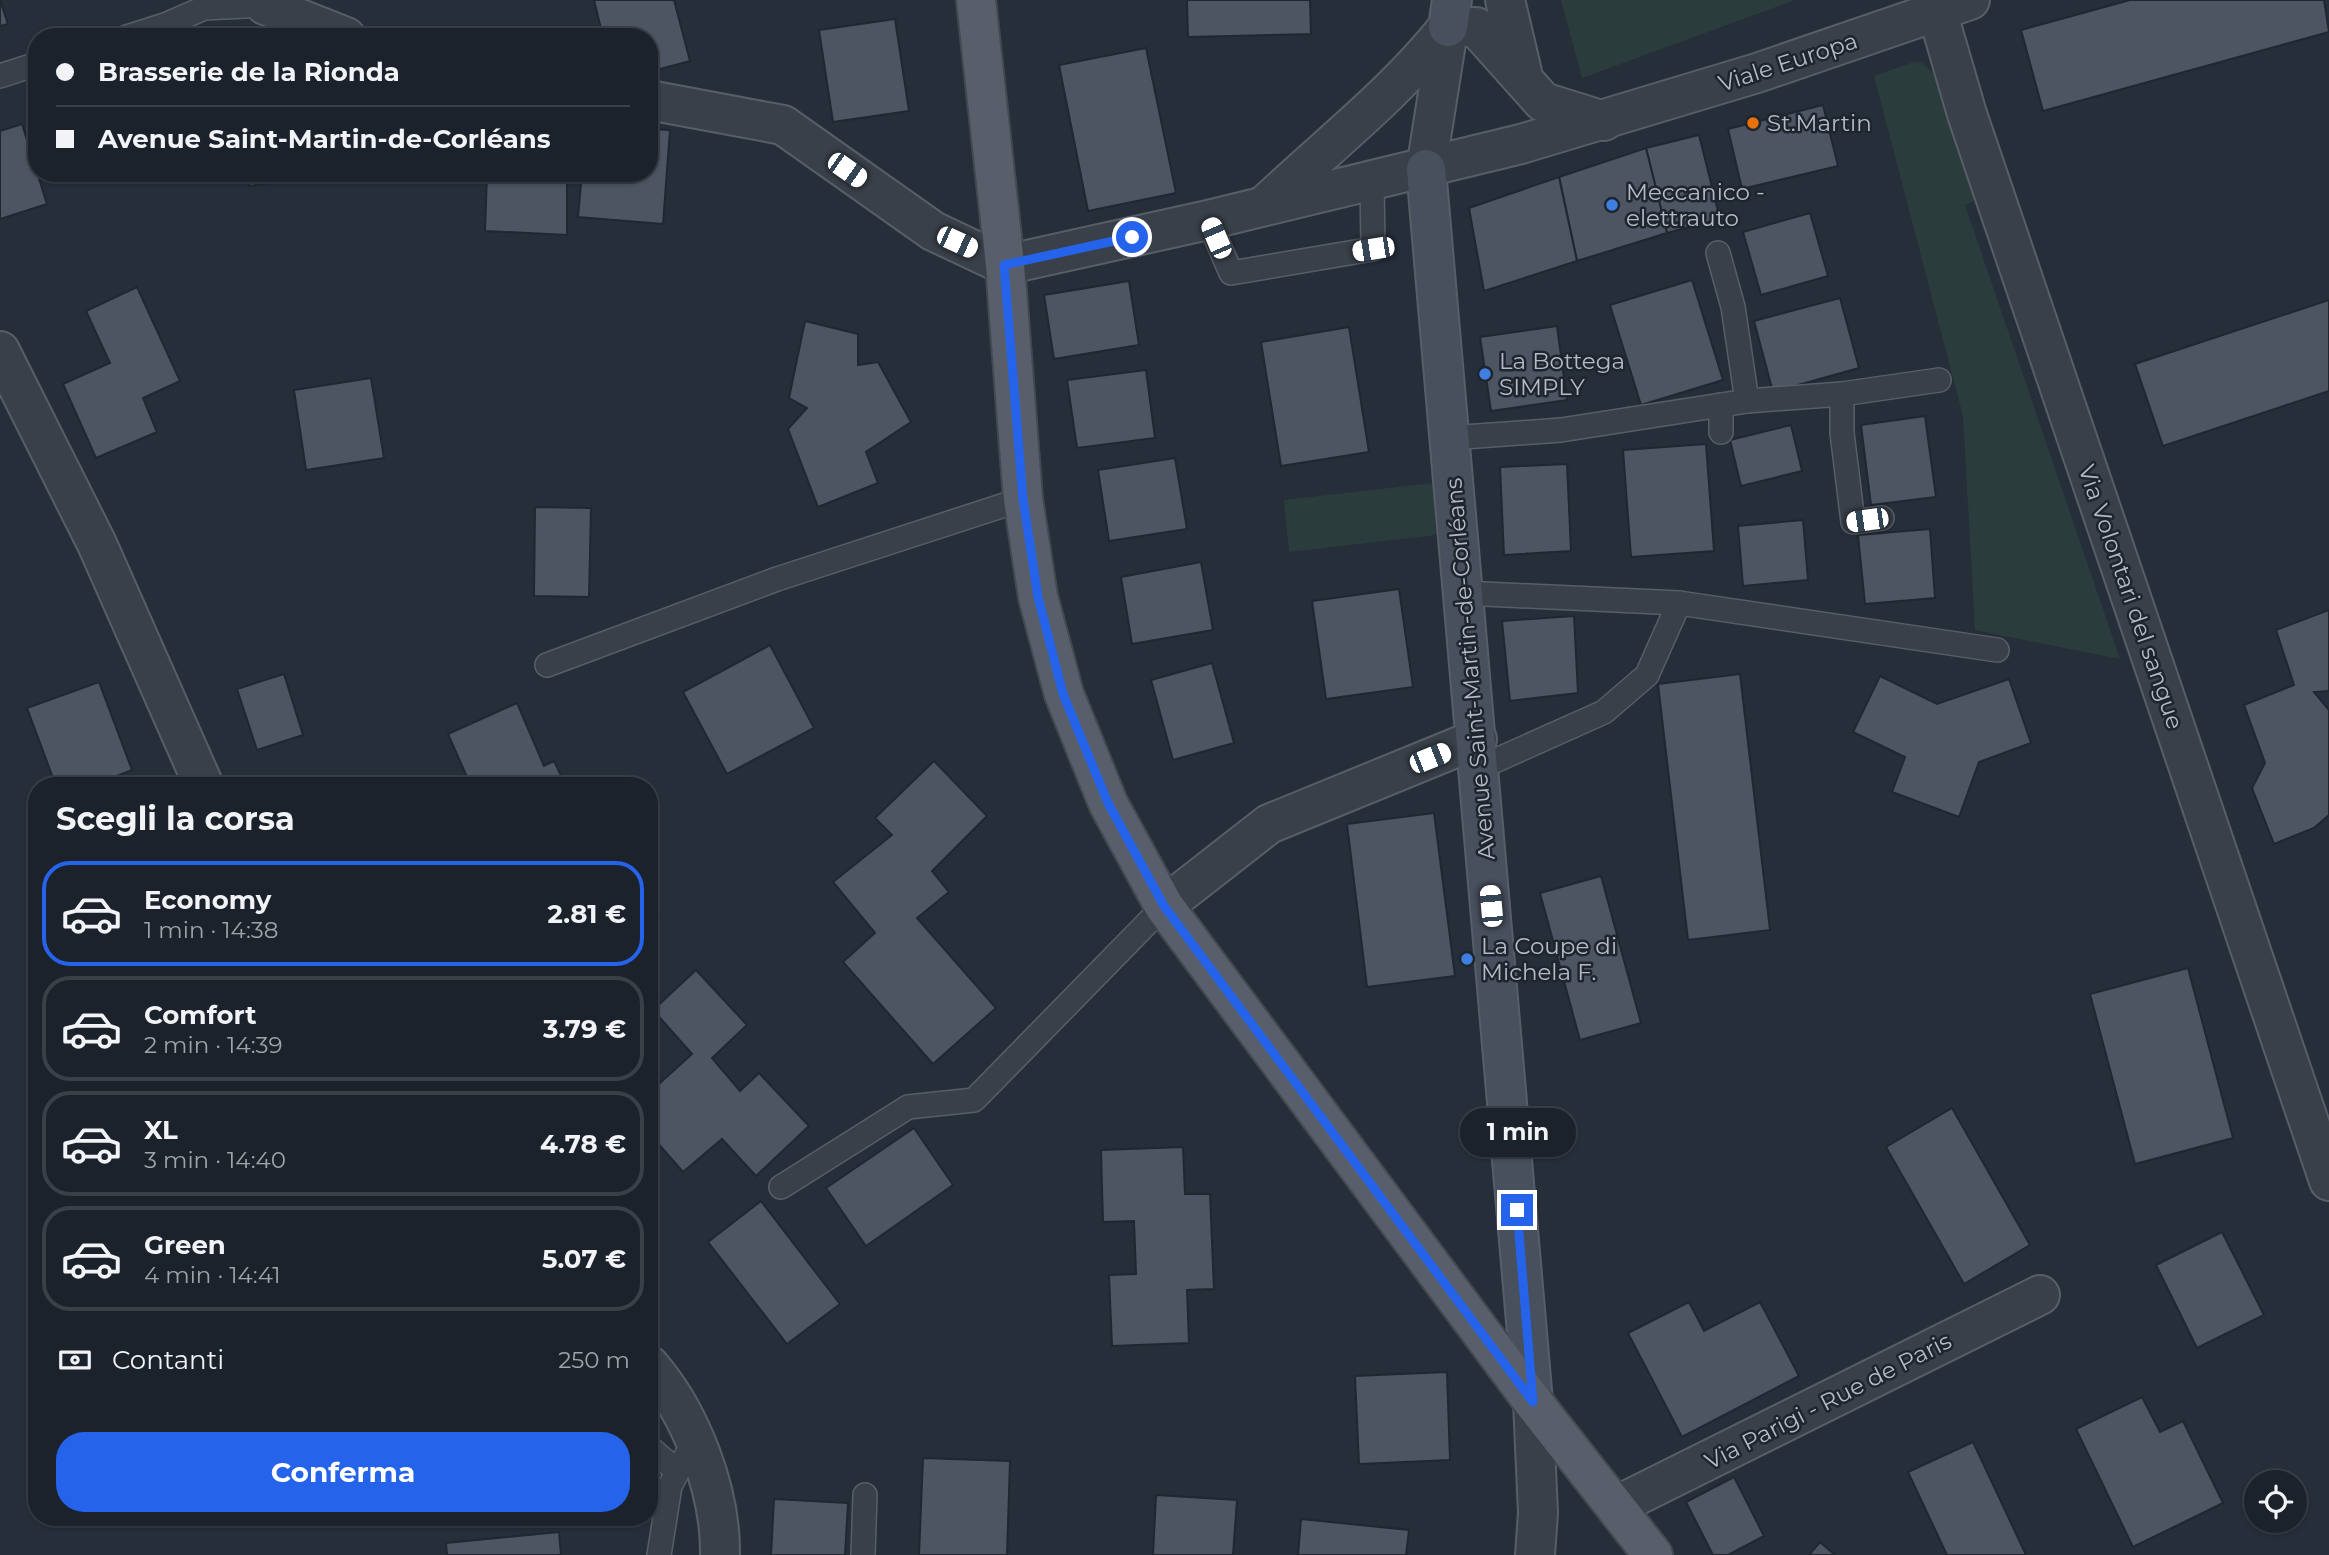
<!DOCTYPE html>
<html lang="it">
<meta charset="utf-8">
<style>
body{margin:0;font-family:Montserrat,sans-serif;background:#292f38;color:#f1f3f6;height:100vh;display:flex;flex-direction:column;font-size:26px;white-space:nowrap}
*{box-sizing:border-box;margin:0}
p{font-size:23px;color:#a0a4a9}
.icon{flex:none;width:38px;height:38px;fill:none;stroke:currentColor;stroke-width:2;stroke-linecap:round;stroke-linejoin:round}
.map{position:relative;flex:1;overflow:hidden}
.details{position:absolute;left:28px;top:777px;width:630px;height:749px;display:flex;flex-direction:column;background:#1c222c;border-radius:28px;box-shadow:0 2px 5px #0004,0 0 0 2px #3a3f48}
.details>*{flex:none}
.guide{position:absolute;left:28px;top:28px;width:630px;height:154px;border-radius:28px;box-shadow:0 2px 5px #0004,0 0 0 2px #3a3f48;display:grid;align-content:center;height:154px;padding:0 28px;background:#1c222c}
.fabs{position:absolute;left:2244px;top:1470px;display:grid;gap:14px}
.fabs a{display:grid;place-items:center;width:63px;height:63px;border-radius:50%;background:#1c222c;box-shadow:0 2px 5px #0004,0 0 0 2px #3a3f48;font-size:35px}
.end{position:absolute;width:32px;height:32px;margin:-16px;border:9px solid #2563eb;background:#fff;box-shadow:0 0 0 4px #fff}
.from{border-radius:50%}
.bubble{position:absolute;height:49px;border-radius:24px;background:#1c222c;box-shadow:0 2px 5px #0004,0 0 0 2px #3a3f48;font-size:23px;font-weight:700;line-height:49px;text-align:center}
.car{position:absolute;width:21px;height:42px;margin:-21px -10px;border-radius:9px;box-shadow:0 0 5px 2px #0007;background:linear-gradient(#fff 24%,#345 0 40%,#fff 0 76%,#345 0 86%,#fff 0)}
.guide b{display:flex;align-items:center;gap:24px;height:66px;font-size:26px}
.guide b+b{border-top:2px solid #3a3f48}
.guide i{width:18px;height:18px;background:#f1f3f6}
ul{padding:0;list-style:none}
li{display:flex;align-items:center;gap:21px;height:105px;margin:0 14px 10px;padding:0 14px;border:4px solid #3a3f48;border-radius:28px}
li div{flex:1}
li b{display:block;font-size:26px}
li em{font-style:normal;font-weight:700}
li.on{border-color:#2563eb}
li>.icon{width:63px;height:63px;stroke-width:1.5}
h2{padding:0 28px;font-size:32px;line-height:84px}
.pay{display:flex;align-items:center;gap:18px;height:77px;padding:0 28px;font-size:26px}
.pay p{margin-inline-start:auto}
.primary-button{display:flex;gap:14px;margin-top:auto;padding:14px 28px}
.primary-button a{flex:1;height:80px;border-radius:28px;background:#2563eb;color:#fff;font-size:28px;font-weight:700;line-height:80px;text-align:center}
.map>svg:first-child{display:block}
</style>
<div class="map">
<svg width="2329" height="1555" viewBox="0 0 2329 1555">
<rect width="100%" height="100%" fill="#262e3a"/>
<g fill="#2b3c3d">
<polygon points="1561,0 1795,0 1582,78"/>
<polygon points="1914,62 1922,63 1940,79 1979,199 1965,205 2120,659 1975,630 1963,416 1874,76"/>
<polygon points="1433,483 1436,535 1289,552 1284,500"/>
</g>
<g fill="#4d5563" stroke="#212731" stroke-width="2">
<polygon points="0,0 8,24 0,26"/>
<polygon points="594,0 674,0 690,61 649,72 649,37 603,37"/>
<polygon points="1187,0 1310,0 1311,34 1188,37"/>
<polygon points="2130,0 2324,0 2329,32 2043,111 2021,30"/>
<polygon points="895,19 909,111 833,122 819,30"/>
<polygon points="1146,48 1176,193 1088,211 1059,65"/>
<polygon points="1823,105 1838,166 1742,189 1728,129"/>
<polygon points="22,124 47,204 0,219 0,131"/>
<polygon points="649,129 670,130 663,224 578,217 582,173 649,173"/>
<polygon points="1699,135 1720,219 1667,233 1646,148"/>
<polygon points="1646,148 1667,233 1577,261 1559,177"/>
<polygon points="110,173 146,173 113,183"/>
<polygon points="248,173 327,173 327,175 249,186"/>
<polygon points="487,173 567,173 567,235 485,231"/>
<polygon points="1559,177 1577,261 1484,291 1469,208"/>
<polygon points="1810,213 1828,276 1761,295 1743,232"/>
<polygon points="1692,280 1723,380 1641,405 1610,305"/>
<polygon points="1129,281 1139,345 1054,359 1044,295"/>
<polygon points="137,287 180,381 143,398 157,432 96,458 63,384 110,363 86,311"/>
<polygon points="1840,298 1859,368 1773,392 1754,321"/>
<polygon points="2329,300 2329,391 2163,446 2135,364"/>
<polygon points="805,321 858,334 858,365 878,362 911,422 866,452 878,483 818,507 788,429 807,408 789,398"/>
<polygon points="1557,326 1567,400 1491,411 1480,337"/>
<polygon points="1349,327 1369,452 1281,466 1261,342"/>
<polygon points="1146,370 1155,438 1077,448 1067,380"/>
<polygon points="371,378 384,458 306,470 294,390"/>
<polygon points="1925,416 1936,497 1871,505 1861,425"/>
<polygon points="1791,425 1802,471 1741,486 1730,440"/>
<polygon points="1706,444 1714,551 1631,557 1623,450"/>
<polygon points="1175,458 1187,529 1109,541 1098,470"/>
<polygon points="1567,464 1571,551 1504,555 1500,467"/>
<polygon points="535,507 591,508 589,597 534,596"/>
<polygon points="1803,520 1808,580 1743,586 1738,526"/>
<polygon points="1930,529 1935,598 1865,604 1858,535"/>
<polygon points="1201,562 1213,630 1132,644 1121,577"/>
<polygon points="1399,589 1413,687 1326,699 1312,601"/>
<polygon points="2329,610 2329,691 2314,692 2329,710 2329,815 2314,828 2274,844 2252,788 2265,763 2244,705 2294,685 2276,630"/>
<polygon points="1574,616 1578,693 1510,701 1502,621"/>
<polygon points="770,645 814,728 727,774 683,692"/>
<polygon points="1212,663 1234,743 1173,760 1151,680"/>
<polygon points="284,674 303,735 257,750 237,689"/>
<polygon points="1740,674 1770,930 1688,940 1658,684"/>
<polygon points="1880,676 1937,704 2009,679 2031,743 1979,762 1959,817 1892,792 1905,757 1853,732"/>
<polygon points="99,682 132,770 92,786 56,786 27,708"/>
<polygon points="517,703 544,766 554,761 566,786 471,786 448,734"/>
<polygon points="934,761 987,816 932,871 949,892 917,918 996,1008 933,1064 843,962 875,933 833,882 892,835 875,818"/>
<polygon points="1434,813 1455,976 1367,987 1347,824"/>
<polygon points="1601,876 1641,1023 1580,1040 1540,893"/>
<polygon points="649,894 660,916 649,922"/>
<polygon points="649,954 657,968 649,972"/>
<polygon points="2188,968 2233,1138 2135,1164 2090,994"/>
<polygon points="696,970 747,1025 712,1058 740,1091 759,1073 809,1126 756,1176 722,1139 683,1172 649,1133 649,1093 692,1054 653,1010"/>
<polygon points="1952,1108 2030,1245 1964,1284 1886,1147"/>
<polygon points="914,1128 953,1185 866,1246 826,1188"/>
<polygon points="1183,1147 1185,1194 1210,1194 1214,1289 1187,1290 1189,1343 1112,1346 1109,1275 1136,1274 1134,1221 1103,1222 1101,1150"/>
<polygon points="761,1201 840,1304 787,1344 708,1242"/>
<polygon points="2222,1232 2264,1315 2197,1348 2156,1265"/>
<polygon points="1689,1302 1704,1331 1760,1302 1799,1376 1682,1437 1628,1333"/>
<polygon points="1447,1372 1450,1460 1359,1464 1355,1376"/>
<polygon points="2142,1397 2160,1432 2183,1421 2223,1503 2133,1547 2076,1429"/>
<polygon points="1973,1442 2026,1555 1947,1555 1908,1472"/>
<polygon points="923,1458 1010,1461 1007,1555 919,1555"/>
<polygon points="1734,1477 1764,1536 1728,1555 1713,1555 1686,1502"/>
<polygon points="1156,1495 1237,1500 1233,1555 1153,1555"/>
<polygon points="774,1499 848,1503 845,1555 771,1555"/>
<polygon points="1301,1519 1409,1530 1406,1555 1298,1555"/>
<polygon points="559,1532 561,1555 447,1555 446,1543"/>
<polygon points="1820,1542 1835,1555 1809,1555"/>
</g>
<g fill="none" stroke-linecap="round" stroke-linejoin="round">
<defs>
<g id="lane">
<polyline points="127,37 165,25 204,8 265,5"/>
<polyline points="0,76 37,64"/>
<polyline points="1208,220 1231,273 1373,249 1372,181"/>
<polyline points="1842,394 1842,433 1853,522 1882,518"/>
<polyline points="1747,401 1842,394 1939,380"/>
<polyline points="1721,405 1721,432"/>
<polyline points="1450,438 1561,430 1747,401 1733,307 1718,253"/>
<polyline points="1463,593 1679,603 1647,675 1604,712 1479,768"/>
<polyline points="1679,603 1997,650"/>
<polyline points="547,665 777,579 1023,499"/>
<polyline points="781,1187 908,1107 974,1100 1164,906"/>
<polyline points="649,1447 677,1471"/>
<polyline points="659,1555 670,1486 695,1439"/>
<polyline points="863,1555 865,1495"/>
</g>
<g id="street">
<polyline points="1505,0 1522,72"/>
<polyline points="265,5 346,37"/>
<polyline points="1937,11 1967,114 2329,1181"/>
<polyline points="1448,27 1476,27 1543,102 1604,121"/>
<polyline points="649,100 783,125 933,231 1005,265 1208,220 1521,144 1757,73 1970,0"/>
<polyline points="1426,169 1448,30"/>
<path d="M1264,206c63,-60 130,-111 184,-179"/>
<polyline points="0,351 97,544 204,786"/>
<polyline points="1164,906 1269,824 1477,739"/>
<path d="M649,1365c42,48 72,126 71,190"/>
<polyline points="1533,1402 1538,1513 1535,1555"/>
<polyline points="1616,1506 2040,1295"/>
</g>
<g id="secondary">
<polyline points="1448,27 1452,0"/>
<polyline points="1426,169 1533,1402"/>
</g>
<polyline id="primary" points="976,0 1005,265 1023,499 1038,597 1064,694 1108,803 1164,906 1533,1402 1653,1555"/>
</defs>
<use href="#lane" stroke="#585e68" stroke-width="26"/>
<use href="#street" stroke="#585e68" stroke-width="42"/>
<use href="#secondary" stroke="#585e68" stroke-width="42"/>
<use href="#primary" stroke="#434953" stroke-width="42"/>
<use href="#lane" stroke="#3a404a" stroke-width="23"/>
<use href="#street" stroke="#3a404a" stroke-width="38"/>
<use href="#secondary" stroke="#484f5d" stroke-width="38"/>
<use href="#primary" stroke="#585f6a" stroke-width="38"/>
</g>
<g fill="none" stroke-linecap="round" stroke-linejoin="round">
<polyline stroke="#2563eb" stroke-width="9" points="1132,237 1004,265 1023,499 1038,597 1063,694 1108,803 1164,906 1533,1402 1517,1210"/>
</g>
<circle fill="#e8710a" stroke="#1f252f" stroke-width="2.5" cx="1753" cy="123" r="7"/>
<g fill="#3f7fe0" stroke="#1f252f" stroke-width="2.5">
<circle cx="1612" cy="205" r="7"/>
<circle cx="1485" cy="374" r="7"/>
<circle cx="1467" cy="959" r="7"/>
</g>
<g text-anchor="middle" stroke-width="5" stroke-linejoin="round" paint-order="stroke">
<g font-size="23" fill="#b5bbc6" stroke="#1f252f">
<text transform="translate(1788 62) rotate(-18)" y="8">Viale Europa</text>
<text transform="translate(2131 597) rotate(71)" y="8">Via Volontari del sangue</text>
<text transform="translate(1470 669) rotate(-95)" y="8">Avenue Saint-Martin-de-Corléans</text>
<text transform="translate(1828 1401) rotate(-27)" y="8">Via Parigi - Rue de Paris</text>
</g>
<g font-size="23" fill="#b5bbc6" stroke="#1f252f" text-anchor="start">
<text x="1767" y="131">St.Martin</text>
<text x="1626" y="200">Meccanico -<tspan x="1626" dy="26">elettrauto</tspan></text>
<text x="1499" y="369">La Bottega<tspan x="1499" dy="26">SIMPLY</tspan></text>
<text x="1481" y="954">La Coupe di<tspan x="1481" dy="26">Michela F.</tspan></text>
</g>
</g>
</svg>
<div class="fabs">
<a><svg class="icon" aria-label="locate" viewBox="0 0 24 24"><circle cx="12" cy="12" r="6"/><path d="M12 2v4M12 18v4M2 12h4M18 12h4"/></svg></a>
</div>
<i class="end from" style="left:1132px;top:237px"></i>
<i class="end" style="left:1517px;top:1210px"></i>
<div class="bubble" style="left:1460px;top:1108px;width:116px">1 min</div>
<i class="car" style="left:847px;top:170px;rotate:125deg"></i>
<i class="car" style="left:1216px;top:238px;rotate:337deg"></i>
<i class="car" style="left:957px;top:242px;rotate:115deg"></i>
<i class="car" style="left:1373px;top:249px;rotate:261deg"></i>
<i class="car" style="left:1867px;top:520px;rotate:262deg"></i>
<i class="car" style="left:1430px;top:758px;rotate:68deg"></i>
<i class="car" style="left:1491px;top:906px;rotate:355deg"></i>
<div class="guide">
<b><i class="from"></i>Brasserie de la Rionda</b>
<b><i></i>Avenue Saint-Martin-de-Corléans</b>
</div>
<section class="details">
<h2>Scegli la corsa</h2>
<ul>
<li class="on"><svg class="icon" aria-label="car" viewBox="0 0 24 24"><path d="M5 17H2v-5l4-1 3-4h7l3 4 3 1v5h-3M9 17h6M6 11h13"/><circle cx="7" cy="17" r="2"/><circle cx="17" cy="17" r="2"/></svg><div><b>Economy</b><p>1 min · 14:38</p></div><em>2.81 €</em></li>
<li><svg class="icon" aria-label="car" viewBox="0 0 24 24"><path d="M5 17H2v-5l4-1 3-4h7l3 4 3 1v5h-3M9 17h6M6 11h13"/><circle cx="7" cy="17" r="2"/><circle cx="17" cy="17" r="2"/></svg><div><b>Comfort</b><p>2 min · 14:39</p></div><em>3.79 €</em></li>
<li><svg class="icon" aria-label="car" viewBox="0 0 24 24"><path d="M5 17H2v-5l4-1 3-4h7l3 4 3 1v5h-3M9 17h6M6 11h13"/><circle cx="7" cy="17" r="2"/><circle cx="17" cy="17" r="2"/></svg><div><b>XL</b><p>3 min · 14:40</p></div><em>4.78 €</em></li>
<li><svg class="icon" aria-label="car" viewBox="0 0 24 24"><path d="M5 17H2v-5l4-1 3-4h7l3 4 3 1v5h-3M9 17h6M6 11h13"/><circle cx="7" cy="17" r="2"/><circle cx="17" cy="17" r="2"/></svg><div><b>Green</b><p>4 min · 14:41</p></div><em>5.07 €</em></li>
</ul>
<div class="pay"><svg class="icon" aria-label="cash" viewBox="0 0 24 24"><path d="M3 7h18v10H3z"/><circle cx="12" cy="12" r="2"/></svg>Contanti<p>250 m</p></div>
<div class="primary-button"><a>Conferma</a></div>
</section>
</div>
